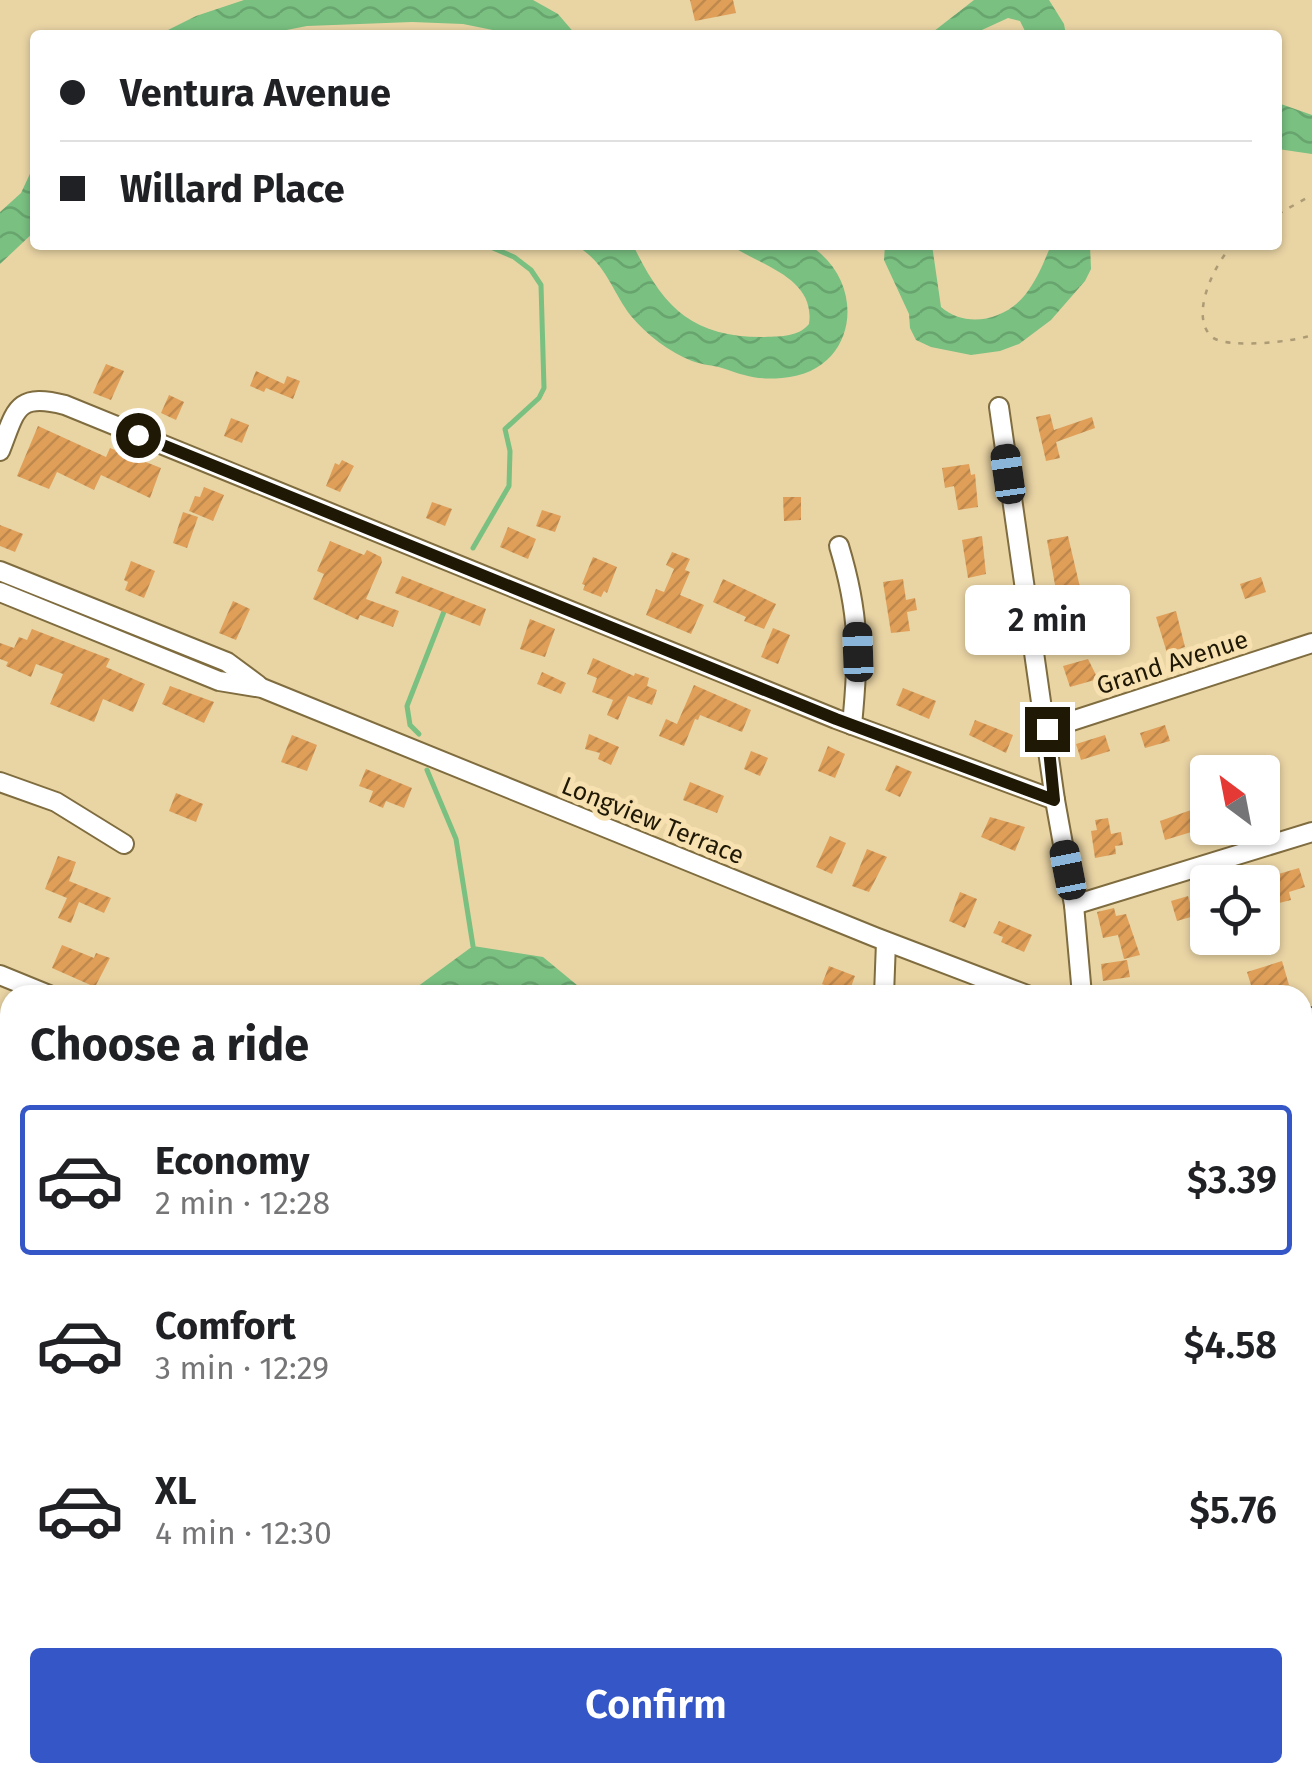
<!DOCTYPE html>
<meta charset="utf-8">
<style>
body{margin:0;font-family:"Fira Sans",sans-serif;background:#f6f6f6;color:#202124;height:100vh;display:flex;flex-direction:column;font-size:38px;white-space:nowrap}
*{box-sizing:border-box;margin:0}
p{font-size:32px;color:#757577}
.icon{flex:none;width:55px;height:55px;fill:none;stroke:currentColor;stroke-width:2;stroke-linecap:round;stroke-linejoin:round}
.map{position:relative;flex:1;overflow:hidden}
.sheet{position:absolute;left:0px;top:985px;width:1312px;height:798px;display:flex;flex-direction:column;background:#fff;border-radius:30px 30px 0 0;box-shadow:0 2px 8px #0004}
.sheet>*{flex:none}
.hud{position:absolute;left:30px;top:30px;width:1252px;height:220px;border-radius:10px;box-shadow:0 2px 8px #0004;display:grid;align-content:center;height:220px;padding:0 30px;background:#fff}
.needle{width:65px;rotate:328deg}
.buttons{position:absolute;left:1190px;top:755px;display:grid;gap:20px}
.buttons a{display:grid;place-items:center;width:90px;height:90px;border-radius:10px;background:#fff;box-shadow:0 2px 8px #0004;font-size:50px}
.end{position:absolute;width:45px;height:45px;margin:-22px;border:12px solid #1f1805;background:#fff;box-shadow:0 0 0 5px #fff}
.from{border-radius:50%}
.bubble{position:absolute;height:70px;border-radius:10px;background:#fff;box-shadow:0 2px 8px #0004;font-size:32px;font-weight:600;line-height:70px;text-align:center}
.car{position:absolute;width:30px;height:60px;margin:-30px -15px;border-radius:12px;box-shadow:0 0 8px 2px #0007;background:linear-gradient(#222 24%,#8ab4d8 0 40%,#222 0 76%,#8ab4d8 0 86%,#222 0)}
.hud b{display:flex;align-items:center;gap:35px;height:95px;font-size:38px}
.hud b+b{border-top:2px solid #e0e0e0}
.hud i{width:25px;height:25px;background:#202124}
ul{padding:0;list-style:none}
li{display:flex;align-items:center;gap:30px;height:150px;margin:0 20px 15px;padding:0 10px;border:5px solid transparent;border-radius:10px}
li div{flex:1}
li b{display:block;font-size:38px}
li em{font-style:normal;font-weight:600}
li.active{border-color:#3456c7}
li>.icon{width:90px;height:90px;stroke-width:1.5}
h2{padding:0 30px;font-size:45px;line-height:120px}
.primary-button{display:flex;gap:20px;margin-top:auto;padding:20px 30px}
.primary-button a{flex:1;height:115px;border-radius:10px;background:#3456c7;color:#fff;font-size:40px;font-weight:600;line-height:115px;text-align:center}
.map>svg:first-child{display:block}
</style>
<div class="map">
<svg width="1312" height="1781" viewBox="0 0 1312 1781">
<defs>
<pattern id="park-dots" width="8" height="8" patternUnits="userSpaceOnUse" patternTransform="scale(2.5)"><rect width="8" height="8" fill="#e39a92"/><path d="M2 2h.1M6 6h.1" fill="none" stroke="#c2847c" stroke-width="1.8" stroke-linecap="round"/></pattern>
<pattern id="water-waves" width="16" height="10" patternUnits="userSpaceOnUse" patternTransform="scale(2.5)"><rect width="16" height="10" fill="#79c081"/><path d="M0 5q4-4 8 0t8 0" fill="none" stroke="#68a46e"/></pattern>
<pattern id="building-hatch" width="6" height="6" patternUnits="userSpaceOnUse" patternTransform="scale(2.5)"><rect width="6" height="6" fill="#df9f59"/><path d="M-1 1l2-2M0 6l6-6M5 7l2-2" fill="none" stroke="#bf884c"/></pattern>
</defs>
<rect width="100%" height="100%" fill="#e9d4a4"/>
<polygon fill="url(#park-dots)" points="1312,1418 1312,1781 0,1781 0,1645 10,1641 10,1772 1302,1772 1302,1421"/>
<g fill="url(#water-waves)">
<polygon points="244,0 533,0 558,14 576,35 518,35 463,24 412,22 307,26 261,35 158,35 196,16"/>
<polygon points="974,0 1049,0 1064,24 1066,35 1027,35 1020,21 1008,18 971,35 929,35"/>
<polygon points="1278,103 1312,115 1312,154 1278,149"/>
<polygon points="35,163 35,231 0,264 0,212 21,193"/>
<path d="M574,245h59c30,62 59,93 132,92 17,-1 33,0 44,-13 7,-47 -50,-59 -79,-79h79c60,37 49,128 -27,133 -26,2 -36,-2 -60,-10 -9,-3 -20,-3 -30,-7 -23,-9 -45,-26 -61,-45 -20,-26 -26,-56 -57,-71z"/>
<path d="M885,245h47l9,62c25,22 64,13 84,-12 12,-15 19,-33 26,-50h39l1,24 -6,12 -34,39 -32,24 -19,7 -29,4 -40,-8 -15,-7 -6,-12 -1,-14 -25,-54z"/>
<polygon points="473,946 543,957 589,995 406,995"/>
</g>
<g fill="none" stroke-linecap="round" stroke-linejoin="round">
<g stroke="#79c081" stroke-width="5">
<polyline points="473,548 509,486 510,451 505,429 539,398 544,388 541,285 531,270 514,257 486,245"/>
<polyline points="419,734 410,725 407,706 445,609"/>
<polyline points="427,770 456,839 473,946"/>
</g>
</g>
<g fill="url(#building-hatch)">
<polygon points="690,0 733,0 736,13 695,21"/>
<polygon points="106,364 124,371 111,400 93,393"/>
<polygon points="256,371 284,384 287,376 300,381 293,399 266,388 264,392 250,386"/>
<polygon points="169,395 184,402 176,420 161,413"/>
<polygon points="1050,414 1054,430 1092,417 1095,428 1056,442 1060,458 1046,461 1036,417"/>
<polygon points="231,418 249,425 242,443 224,436"/>
<polygon points="38,426 106,457 110,448 161,468 150,498 101,475 94,490 57,472 49,489 17,476"/>
<polygon points="342,460 354,466 340,492 326,486 335,463 339,465"/>
<polygon points="969,464 971,475 975,474 978,507 958,510 954,486 945,488 942,468"/>
<polygon points="204,487 224,495 213,521 189,511 195,496 200,497"/>
<polygon points="783,497 801,497 801,520 784,521"/>
<polygon points="432,502 452,509 445,526 426,518"/>
<polygon points="542,510 561,516 555,532 536,526"/>
<polygon points="183,512 198,517 187,548 173,543"/>
<polygon points="0,525 23,534 15,552 0,546"/>
<polygon points="508,527 536,539 528,559 500,547"/>
<polygon points="982,536 986,574 968,578 962,540"/>
<polygon points="1068,536 1086,613 1062,621 1054,597 1057,596 1047,540"/>
<polygon points="330,541 364,555 367,550 381,557 382,562 366,599 399,611 393,627 360,615 358,620 313,599 324,574 317,571"/>
<polygon points="672,552 690,559 685,570 690,572 680,595 704,605 691,634 646,615 656,589 664,592 674,569 666,565"/>
<polygon points="593,557 617,567 607,593 604,591 601,597 583,590 585,585 582,584"/>
<polygon points="131,561 155,571 144,598 125,590 128,582 124,580"/>
<polygon points="402,576 486,609 480,626 395,593"/>
<polygon points="1261,577 1266,592 1245,599 1240,584"/>
<polygon points="723,579 776,604 764,629 744,621 746,617 713,602"/>
<polygon points="903,579 906,600 915,598 917,610 907,612 910,631 891,633 883,582"/>
<polygon points="233,601 250,609 236,640 219,633"/>
<polygon points="992,605 1001,650 980,653 974,607"/>
<polygon points="1176,611 1185,647 1167,653 1156,617"/>
<polygon points="530,619 555,629 545,657 520,649"/>
<polygon points="773,628 790,635 778,664 761,657"/>
<polygon points="32,629 110,659 106,667 145,684 133,712 103,699 94,722 50,704 63,674 36,664 31,677 6,666 8,662 0,659 0,643 14,648 19,637 27,640"/>
<polygon points="593,658 634,676 635,673 649,678 647,686 657,690 652,705 628,696 618,720 607,715 613,700 592,692 597,678 587,674"/>
<polygon points="1088,659 1098,679 1070,687 1063,666"/>
<polygon points="542,672 566,683 561,694 537,684"/>
<polygon points="694,685 751,710 742,732 700,715 698,720 695,719 684,746 659,736 666,719 677,724"/>
<polygon points="170,686 214,702 204,723 162,704"/>
<polygon points="903,688 936,701 929,719 896,705"/>
<polygon points="975,720 1013,735 1006,753 969,735"/>
<polygon points="1165,725 1170,741 1145,748 1140,733"/>
<polygon points="589,734 619,747 611,765 598,759 600,753 585,749"/>
<polygon points="292,735 317,745 307,771 281,762"/>
<polygon points="1105,735 1110,751 1081,760 1076,744"/>
<polygon points="828,746 845,754 835,778 818,771"/>
<polygon points="751,751 768,758 760,776 744,769"/>
<polygon points="896,765 912,772 900,797 885,790"/>
<polygon points="366,769 412,788 404,808 386,801 383,808 369,802 373,791 359,786"/>
<polygon points="690,782 724,796 717,813 683,800"/>
<polygon points="176,793 203,804 196,822 169,811"/>
<polygon points="1208,804 1208,827 1165,840 1160,821"/>
<polygon points="990,817 1025,827 1015,851 981,837"/>
<polygon points="1108,818 1111,834 1121,832 1123,845 1115,846 1116,854 1095,858 1091,831 1097,830 1095,820"/>
<polygon points="830,836 846,843 832,874 816,867"/>
<polygon points="867,849 887,857 869,892 852,886"/>
<polygon points="58,856 76,862 69,881 111,898 104,913 79,902 71,923 58,918 67,898 45,889"/>
<polygon points="1299,868 1305,887 1289,892 1291,900 1279,903 1277,895 1262,899 1262,879"/>
<polygon points="960,892 977,899 965,928 949,921"/>
<polygon points="1188,896 1194,916 1177,921 1171,901"/>
<polygon points="1114,908 1116,916 1126,914 1140,955 1124,959 1118,935 1103,938 1097,912"/>
<polygon points="999,921 1032,935 1024,952 1001,942 1003,937 993,933"/>
<polygon points="62,945 94,958 96,953 110,958 95,987 52,968"/>
<polygon points="1127,960 1130,977 1103,981 1101,964"/>
<polygon points="1282,961 1289,985 1273,990 1275,995 1254,995 1247,972"/>
<polygon points="829,966 855,976 848,995 831,995 834,989 822,984"/>
</g>
<g fill="none" stroke-linecap="round" stroke-linejoin="round">
<defs>
<g id="street">
<polyline points="999,407 1055,800 1074,905 1082,995"/>
<path d="M0,451c16,-40 15,-59 65,-46l771,314 219,81"/>
<path d="M839,546c21,69 20,108 13,179"/>
<polyline points="0,571 227,662 258,685"/>
<polyline points="0,592 219,681 262,688 875,937 1027,995"/>
<polyline points="1047,729 1312,643"/>
<polyline points="0,782 56,802 124,844"/>
<polyline points="1074,905 1312,832"/>
<polyline points="0,975 49,995"/>
<polyline points="884,995 886,942"/>
<polyline points="1302,1020 1312,1017"/>
<polyline points="0,1171 10,1175"/>
<polyline points="0,1355 10,1359"/>
<polyline points="0,1536 1,1537"/>
<polyline points="1302,1665 1312,1688"/>
</g>
</defs>
<use href="#street" stroke="#7f6c3f" stroke-width="22"/>
<g stroke="#ac9b74" stroke-width="2.5" stroke-dasharray="5 8" stroke-linecap="butt">
<polyline points="1278,214 1312,195"/>
<path d="M1233,245c-17,16 -45,71 -21,92 14,12 82,5 100,-2"/>
</g>
<use href="#street" stroke="#fff" stroke-width="18"/>
</g>
<g fill="none" stroke-linecap="round" stroke-linejoin="round">
<polyline stroke="#1f1805" stroke-width="12" points="138,435 836,719 1054,800 1047,729"/>
</g>
<g text-anchor="middle" stroke-width="10" stroke-linejoin="round" paint-order="stroke">
<g font-size="25" fill="#1f1805" stroke="#f7e1b1">
<text transform="translate(1172 662) rotate(-18)" y="9">Grand Avenue</text>
<text transform="translate(653 820) rotate(22)" y="9">Longview Terrace</text>
</g>
</g>
</svg>
<div class="buttons">
<a><svg class="needle" viewBox="-14 -14 28 28"><path d="M0-13l5 13h-10z" fill="#e53935"/><path d="M0 13l5-13h-10z" fill="#757577"/></svg></a>
<a><svg class="icon" aria-label="locate" viewBox="0 0 24 24"><circle cx="12" cy="12" r="6"/><path d="M12 2v4M12 18v4M2 12h4M18 12h4"/></svg></a>
</div>
<i class="end from" style="left:138px;top:435px"></i>
<i class="end" style="left:1047px;top:729px"></i>
<div class="bubble" style="left:965px;top:585px;width:165px">2 min</div>
<i class="car" style="left:1008px;top:474px;rotate:352deg"></i>
<i class="car" style="left:858px;top:652px;rotate:358deg"></i>
<i class="car" style="left:1068px;top:870px;rotate:349deg"></i>
<div class="hud">
<b><i class="from"></i>Ventura Avenue</b>
<b><i></i>Willard Place</b>
</div>
<section class="sheet">
<h2>Choose a ride</h2>
<ul>
<li class="active"><svg class="icon" aria-label="car" viewBox="0 0 24 24"><path d="M5 17H2v-5l4-1 3-4h7l3 4 3 1v5h-3M9 17h6M6 11h13"/><circle cx="7" cy="17" r="2"/><circle cx="17" cy="17" r="2"/></svg><div><b>Economy</b><p>2 min · 12:28</p></div><em>$3.39</em></li>
<li><svg class="icon" aria-label="car" viewBox="0 0 24 24"><path d="M5 17H2v-5l4-1 3-4h7l3 4 3 1v5h-3M9 17h6M6 11h13"/><circle cx="7" cy="17" r="2"/><circle cx="17" cy="17" r="2"/></svg><div><b>Comfort</b><p>3 min · 12:29</p></div><em>$4.58</em></li>
<li><svg class="icon" aria-label="car" viewBox="0 0 24 24"><path d="M5 17H2v-5l4-1 3-4h7l3 4 3 1v5h-3M9 17h6M6 11h13"/><circle cx="7" cy="17" r="2"/><circle cx="17" cy="17" r="2"/></svg><div><b>XL</b><p>4 min · 12:30</p></div><em>$5.76</em></li>
</ul>
<div class="primary-button"><a>Confirm</a></div>
</section>
</div>
